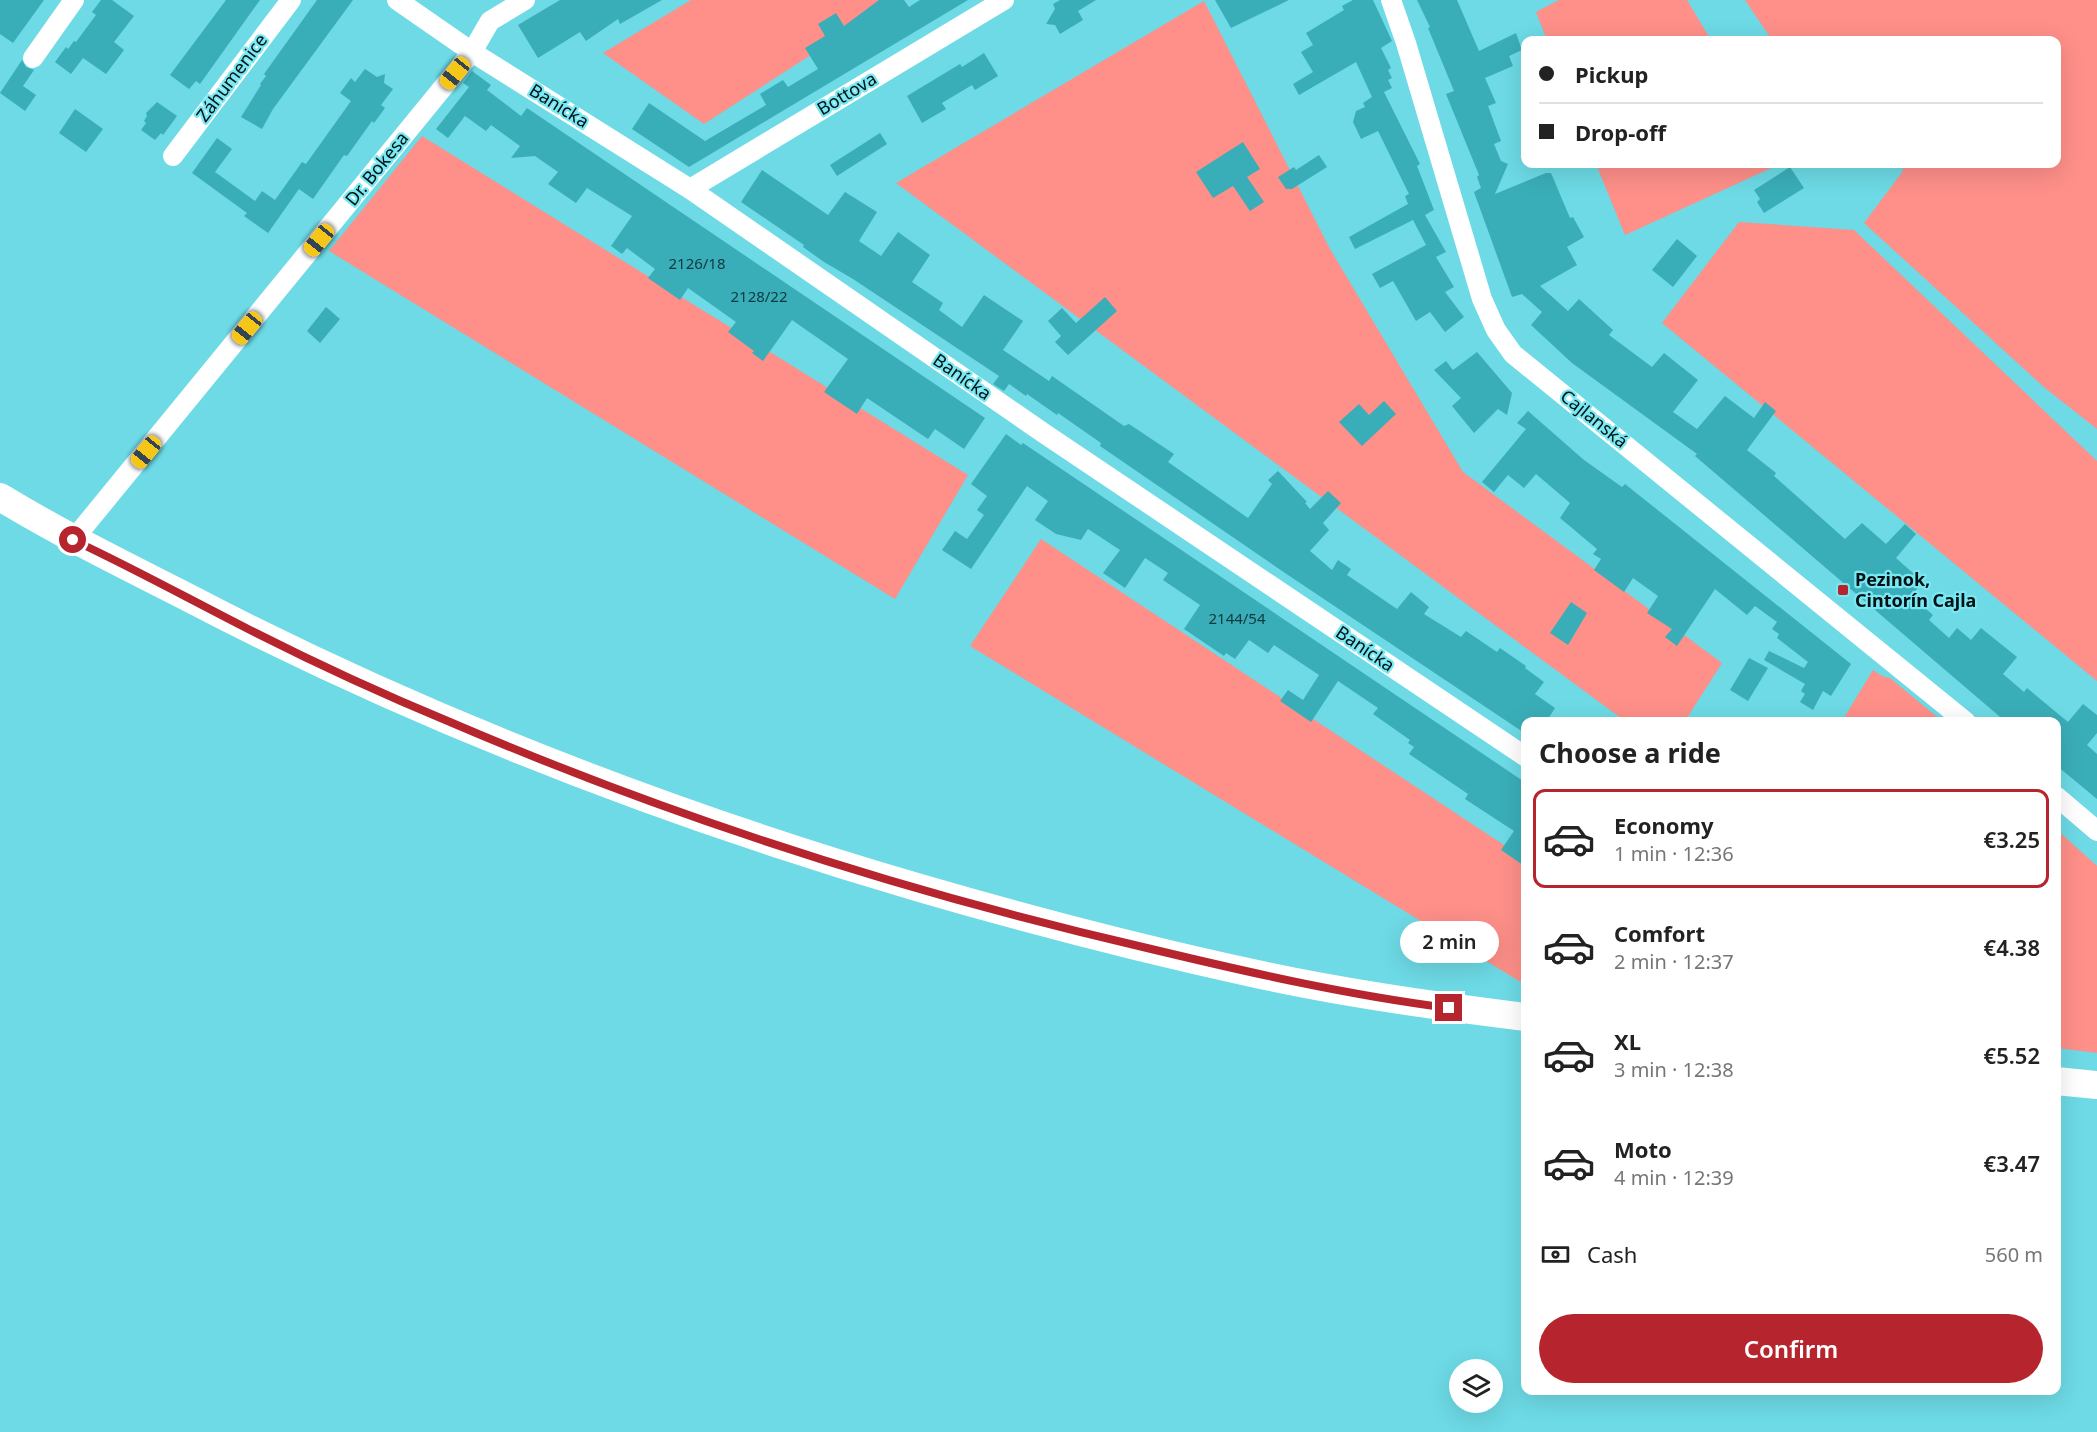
<!DOCTYPE html>
<meta charset="utf-8">
<style>
body{margin:0;font-family:"Noto Sans",sans-serif;background:#f2f2f2;color:#222;height:100vh;display:flex;flex-direction:column;font-size:22px;white-space:nowrap}
*{box-sizing:border-box;margin:0}
p{font-size:20px;color:#767676}
.icon{flex:none;width:33px;height:33px;fill:none;stroke:currentColor;stroke-width:2;stroke-linecap:round;stroke-linejoin:round}
.map{position:relative;flex:1;overflow:hidden}
.side{position:absolute;left:1521px;top:717px;width:540px;height:678px;display:flex;flex-direction:column;background:#fff;border-radius:12px;box-shadow:0 6px 24px #0002}
.side>*{flex:none}
.guide{position:absolute;left:1521px;top:36px;width:540px;height:132px;border-radius:12px;box-shadow:0 6px 24px #0002;display:grid;align-content:center;height:132px;padding:0 18px;background:#fff}
.controls{position:absolute;left:1449px;top:1359px;display:grid;gap:12px}
.controls a{display:grid;place-items:center;width:54px;height:54px;border-radius:50%;background:#fff;box-shadow:0 6px 24px #0002;font-size:30px}
.end{position:absolute;width:27px;height:27px;margin:-14px;border:8px solid #b6252e;background:#fff;box-shadow:0 0 0 3px #fff}
.from{border-radius:50%}
.bubble{position:absolute;height:42px;border-radius:21px;background:#fff;box-shadow:0 6px 24px #0002;font-size:20px;font-weight:600;line-height:42px;text-align:center}
.car{position:absolute;width:18px;height:36px;margin:-18px -9px;border-radius:8px;box-shadow:0 0 4px 2px #0007;background:linear-gradient(#f5c518 24%,#345 0 40%,#f5c518 0 76%,#345 0 86%,#f5c518 0)}
.guide b{display:flex;align-items:center;gap:21px;height:57px;font-size:22px}
.guide b+b{border-top:2px solid #e0e0e0}
.guide i{width:15px;height:15px;background:#222}
ul{padding:0;list-style:none}
li{display:flex;align-items:center;gap:18px;height:99px;margin:0 12px 9px;padding:0 6px;border:3px solid transparent;border-radius:12px}
li div{flex:1}
li b{display:block;font-size:22px}
li em{font-style:normal;font-weight:600}
li.active{border-color:#b6252e}
li>.icon{width:54px;height:54px;stroke-width:1.5}
h2{padding:0 18px;font-size:27px;line-height:72px}
.pay{display:flex;align-items:center;gap:15px;height:66px;padding:0 18px;font-size:22px}
.pay p{margin-inline-start:auto}
.action{display:flex;gap:12px;margin-top:auto;padding:12px 18px}
.action a{flex:1;height:69px;border-radius:36px;background:#b6252e;color:#fff;font-size:24px;font-weight:600;line-height:69px;text-align:center}
.map>svg:first-child{display:block}
</style>
<div class="map">
<svg width="2097" height="1432" viewBox="0 0 2097 1432">
<rect width="100%" height="100%" fill="#6ddae5"/>
<g fill="#fe8f89">
<polygon points="691,0 896,0 704,124 603,53"/>
<polygon points="1559,0 1687,0 1711,40 1547,40 1536,12"/>
<polygon points="1745,0 2097,0 2097,429 2045,388 1864,223 1903,171 1901,164 2056,164 2056,40 1772,40"/>
<polygon points="1204,1 1330,249 1463,472 1722,663 1685,721 1625,721 896,183"/>
<polygon points="422,136 968,475 895,599 329,251"/>
<polygon points="1596,164 1780,164 1625,235"/>
<polygon points="1739,222 1854,230 2097,461 2097,681 1662,323"/>
<polygon points="1041,539 1525,859 1525,982 1519,981 970,646"/>
<polygon points="1873,670 1882,676 1890,678 1942,721 1842,721"/>
<polygon points="2056,829 2097,866 2097,1053 2057,1048"/>
</g>
<g fill="#3aaeb8">
<polygon points="0,0 44,0 13,43 0,34"/>
<polygon points="101,0 112,0 134,16 114,42 124,50 106,74 83,58 71,74 55,62 66,47 68,49 74,41 76,42 96,15 92,12"/>
<polygon points="226,0 260,0 200,84 196,81 189,89 170,75"/>
<polygon points="317,0 353,0 273,109 262,129 241,117 261,85 260,84 266,76 264,74"/>
<polygon points="560,0 662,0 620,24 618,19 586,41 580,32 538,58 518,25"/>
<polygon points="879,0 904,0 909,7 920,0 968,0 689,167 632,129 649,103 705,141 766,105 760,94 783,80 788,87 818,69 805,48 825,36 818,24 836,13 844,26"/>
<polygon points="1060,0 1096,0 1078,11 1083,20 1060,34 1055,25 1046,24 1055,9 1053,4"/>
<polygon points="1215,0 1289,0 1231,28"/>
<polygon points="1353,0 1373,0 1392,41 1381,48 1391,68 1388,70 1392,78 1388,80 1392,88 1384,92 1420,164 1417,166 1434,210 1425,215 1446,252 1436,257 1454,287 1445,292 1464,317 1445,332 1430,312 1416,321 1393,281 1380,288 1372,274 1426,245 1413,220 1355,249 1349,237 1408,204 1405,196 1409,194 1378,131 1361,139 1353,122 1356,111 1365,107 1363,103 1372,97 1356,62 1299,95 1293,84 1313,72 1301,52 1313,45 1306,33 1344,10 1342,6"/>
<polygon points="1417,0 1457,0 1479,51 1516,33 1522,50 1509,56 1513,66 1485,78 1496,103 1488,106 1501,141 1494,144 1501,161 1508,164 1495,194 1546,173 1551,173 1570,218 1573,217 1584,237 1567,247 1577,265 1540,286 1568,311 1579,299 1613,330 1609,335 1652,367 1664,353 1698,380 1673,412 1697,429 1725,396 1754,418 1765,402 1776,411 1747,450 1776,473 1774,476 1845,539 1862,523 1886,544 1905,524 1916,534 1896,558 1923,582 1911,596 1933,615 1929,620 1949,638 1957,628 1971,640 1981,628 2017,657 2003,674 2024,692 2027,688 2068,722 2083,704 2097,715 2097,733 2087,745 2097,754 2097,799 2056,765 2056,722 2006,722 1695,456 1697,454 1572,363 1531,325 1542,312 1522,294 1512,297 1474,192 1481,188 1477,177 1479,175 1446,94 1454,91 1428,28 1430,27"/>
<polygon points="984,53 998,76 975,90 972,85 942,103 946,109 922,123 907,96 960,64 962,67"/>
<polygon points="22,60 26,67 34,70 23,86 36,95 25,111 0,93"/>
<polygon points="365,69 377,77 385,74 384,83 393,89 381,105 385,108 374,123 372,121 347,156 344,155 313,199 299,189 268,233 244,216 247,213 192,173 217,138 232,149 215,172 255,201 262,191 275,200 302,162 306,164 351,101 340,93 351,78 355,82"/>
<polygon points="472,71 491,85 487,90 521,116 527,108 985,418 964,449 935,429 928,439 867,398 857,414 824,392 848,359 792,320 763,361 752,353 754,351 728,332 736,322 688,288 680,300 648,278 655,269 627,248 622,254 611,246 632,216 587,188 576,203 548,184 558,172 535,156 511,158 520,146 491,125 486,131 465,116 448,138 436,129 469,87 463,83"/>
<polygon points="157,102 177,116 163,135 161,133 155,140 141,130 146,123 144,121 147,116 146,113"/>
<polygon points="75,109 103,129 86,152 59,133"/>
<polygon points="880,133 887,144 837,176 830,165"/>
<polygon points="1243,142 1260,169 1247,177 1264,202 1250,211 1233,186 1213,198 1196,172"/>
<polygon points="1319,155 1327,167 1292,189 1286,189 1278,177 1294,167 1296,170"/>
<polygon points="1790,167 1804,188 1764,213 1757,202 1760,199 1754,190"/>
<polygon points="762,170 828,215 845,192 877,212 859,241 881,256 898,232 930,255 912,282 943,303 939,310 962,327 984,295 1023,321 1003,350 1049,381 1052,376 1124,426 1129,424 1174,454 1168,462 1248,518 1272,484 1268,480 1278,471 1307,502 1305,503 1310,509 1328,491 1341,503 1323,523 1329,530 1310,551 1332,570 1338,560 1351,569 1347,575 1397,609 1411,592 1429,607 1424,614 1461,637 1466,631 1497,652 1500,648 1526,666 1525,668 1544,682 1535,694 1555,708 1546,722 1526,722 1526,734 1285,573 1100,446 1101,443 1058,413 1057,415 1027,394 1026,396 1009,384 1004,391 993,384 999,376 853,279 824,262 803,247 804,245 741,202"/>
<polygon points="1677,239 1697,256 1673,287 1652,270"/>
<polygon points="1105,297 1117,311 1068,355 1055,342 1061,336 1048,321 1062,308 1076,323"/>
<polygon points="326,307 340,319 320,343 307,331"/>
<polygon points="1477,352 1512,393 1507,415 1498,409 1474,433 1452,406 1461,398 1434,370 1446,361 1453,370"/>
<polygon points="1384,401 1396,414 1362,446 1339,422 1359,404 1369,415"/>
<polygon points="1528,411 1584,460 1622,487 1625,484 1851,664 1831,696 1823,691 1813,710 1800,702 1805,694 1801,691 1805,684 1764,660 1769,651 1804,668 1808,662 1777,638 1779,634 1772,629 1777,622 1755,606 1747,615 1715,589 1677,646 1665,637 1672,629 1647,613 1658,596 1633,578 1624,592 1594,570 1601,559 1593,554 1597,549 1560,518 1570,503 1536,474 1524,488 1508,475 1494,492 1482,482 1526,429 1517,423"/>
<polygon points="1006,434 1021,445 1023,443 1526,783 1526,867 1501,850 1514,831 1465,799 1468,794 1409,754 1414,747 1408,743 1410,740 1373,714 1378,708 1338,681 1311,722 1280,701 1288,690 1303,700 1319,675 1274,645 1268,653 1249,640 1235,659 1226,653 1224,656 1184,629 1200,605 1163,580 1168,573 1145,558 1125,588 1103,573 1120,550 1088,529 1081,540 1056,534 1035,520 1048,501 1027,486 971,569 942,550 955,531 967,539 984,515 977,510 987,496 971,484"/>
<polygon points="1571,602 1587,613 1568,645 1550,633"/>
<polygon points="1749,658 1768,668 1748,701 1730,690"/>
</g>
<g fill="none" stroke-linecap="round" stroke-linejoin="round">
<g stroke="#fff" stroke-width="20">
<polyline points="397,0 472,52 690,189 1045,434 1526,757"/>
<polyline points="1391,0 1406,43 1482,299 1496,330 1513,354 1966,722"/>
<polyline points="33,58 74,0"/>
<polyline points="173,156 291,0"/>
<polyline points="690,189 1004,0"/>
<polyline points="73,540 472,52 490,21 525,0"/>
<polyline points="2056,796 2097,831"/>
</g>
<g stroke="#fff" stroke-width="28">
<path d="M0,497c61,37 124,68 187,100 234,122 480,217 733,291 110,32 221,61 332,85 90,20 182,33 274,44"/>
<polyline points="2056,1081 2097,1085"/>
</g>
</g>
<g fill="none" stroke-linecap="round" stroke-linejoin="round">
<path stroke="#b6252e" stroke-width="8" d="M73,540c60,28 118,60 177,90 65,33 132,64 200,92 224,96 459,171 697,226 100,24 200,47 302,60"/>
</g>
<rect fill="#b6252e" stroke="#7ae8f2" stroke-width="2" x="1837" y="584" width="12" height="12" rx="3"/>
<g text-anchor="middle" stroke-width="4.5" stroke-linejoin="round" paint-order="stroke">
<g font-size="15" fill="#0e393d">
<text x="697" y="269">2126/18</text>
<text x="759" y="302">2128/22</text>
<text x="1237" y="624">2144/54</text>
</g>
<g font-size="18" fill="#001214" stroke="#7ae8f2">
<text transform="translate(232 78) rotate(-53)" y="6">Záhumenice</text>
<text transform="translate(847 94) rotate(-31)" y="6">Bottova</text>
<text transform="translate(559 106) rotate(32)" y="6">Banícka</text>
<text transform="translate(377 169) rotate(-51)" y="6">Dr. Bokesa</text>
<text transform="translate(962 377) rotate(35)" y="6">Banícka</text>
<text transform="translate(1594 419) rotate(39)" y="6">Cajlanská</text>
<text transform="translate(1365 649) rotate(34)" y="6">Banícka</text>
</g>
<g font-size="18" font-weight="bold" fill="#001214" stroke="#7ae8f2" text-anchor="start">
<text x="1855" y="586">Pezinok,<tspan x="1855" dy="21">Cintorín Cajla</tspan></text>
</g>
</g>
</svg>
<div class="controls">
<a><svg class="icon" aria-label="layers" viewBox="0 0 24 24"><path d="M12 4l9 5-9 5-9-5zM3 14l9 5 9-5"/></svg></a>
</div>
<i class="end from" style="left:73px;top:540px"></i>
<i class="end" style="left:1449px;top:1008px"></i>
<div class="bubble" style="left:1400px;top:921px;width:99px">2 min</div>
<i class="car" style="left:455px;top:73px;rotate:219deg"></i>
<i class="car" style="left:319px;top:240px;rotate:219deg"></i>
<i class="car" style="left:247px;top:328px;rotate:219deg"></i>
<i class="car" style="left:146px;top:452px;rotate:219deg"></i>
<div class="guide">
<b><i class="from"></i>Pickup</b>
<b><i></i>Drop-off</b>
</div>
<section class="side">
<h2>Choose a ride</h2>
<ul>
<li class="active"><svg class="icon" aria-label="car" viewBox="0 0 24 24"><path d="M5 17H2v-5l4-1 3-4h7l3 4 3 1v5h-3M9 17h6M6 11h13"/><circle cx="7" cy="17" r="2"/><circle cx="17" cy="17" r="2"/></svg><div><b>Economy</b><p>1 min · 12:36</p></div><em>€3.25</em></li>
<li><svg class="icon" aria-label="car" viewBox="0 0 24 24"><path d="M5 17H2v-5l4-1 3-4h7l3 4 3 1v5h-3M9 17h6M6 11h13"/><circle cx="7" cy="17" r="2"/><circle cx="17" cy="17" r="2"/></svg><div><b>Comfort</b><p>2 min · 12:37</p></div><em>€4.38</em></li>
<li><svg class="icon" aria-label="car" viewBox="0 0 24 24"><path d="M5 17H2v-5l4-1 3-4h7l3 4 3 1v5h-3M9 17h6M6 11h13"/><circle cx="7" cy="17" r="2"/><circle cx="17" cy="17" r="2"/></svg><div><b>XL</b><p>3 min · 12:38</p></div><em>€5.52</em></li>
<li><svg class="icon" aria-label="car" viewBox="0 0 24 24"><path d="M5 17H2v-5l4-1 3-4h7l3 4 3 1v5h-3M9 17h6M6 11h13"/><circle cx="7" cy="17" r="2"/><circle cx="17" cy="17" r="2"/></svg><div><b>Moto</b><p>4 min · 12:39</p></div><em>€3.47</em></li>
</ul>
<div class="pay"><svg class="icon" aria-label="cash" viewBox="0 0 24 24"><path d="M3 7h18v10H3z"/><circle cx="12" cy="12" r="2"/></svg>Cash<p>560 m</p></div>
<div class="action"><a>Confirm</a></div>
</section>
</div>
